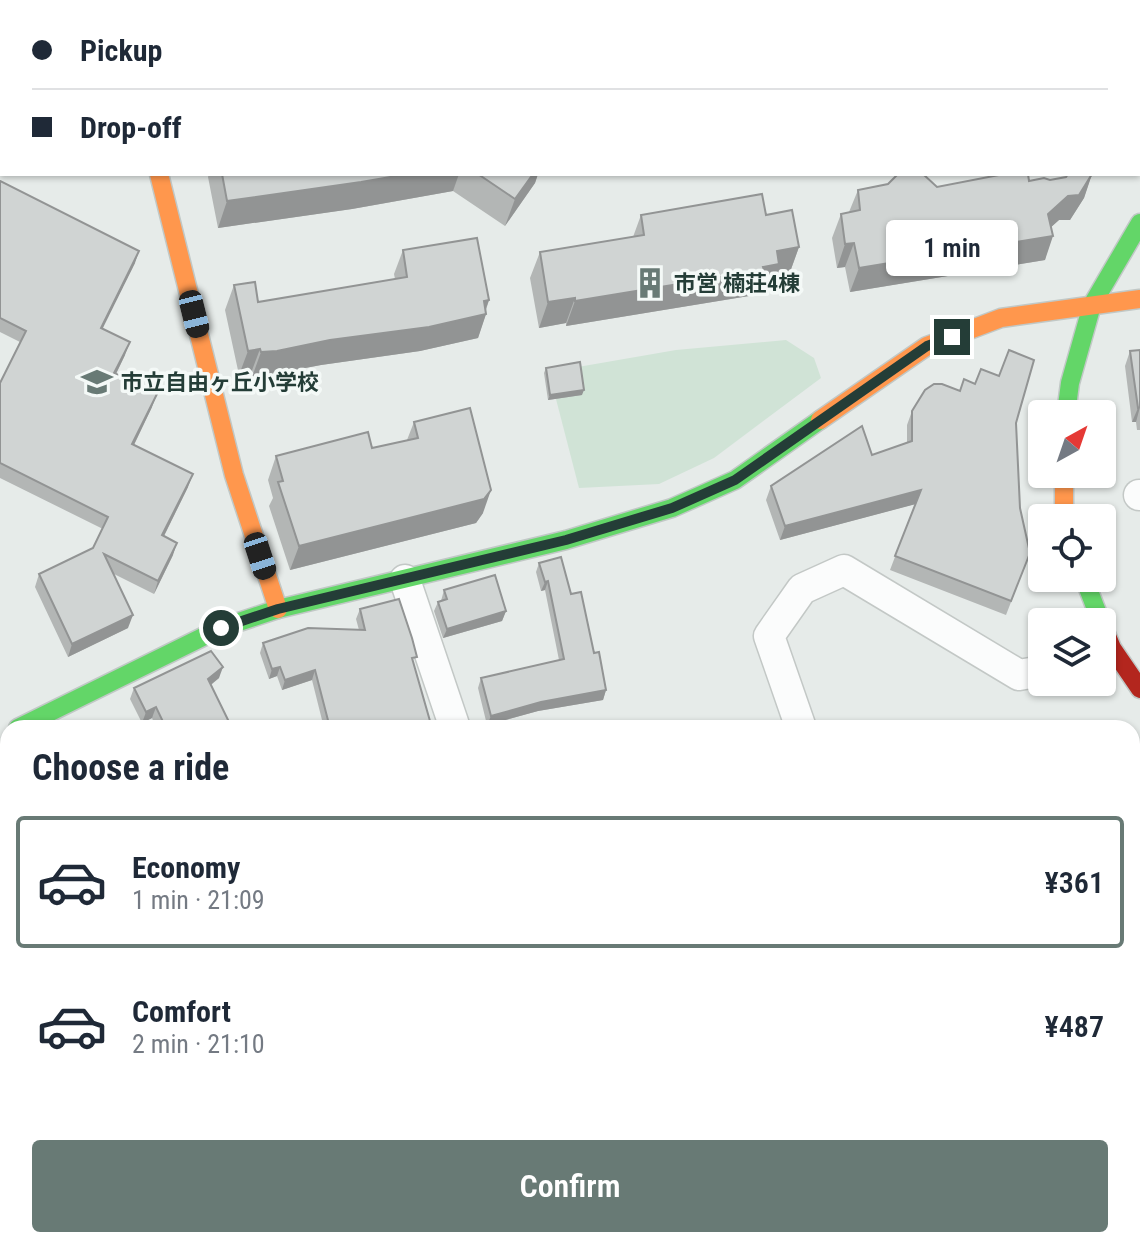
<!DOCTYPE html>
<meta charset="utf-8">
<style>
body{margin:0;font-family:"Roboto Condensed","Noto Sans JP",sans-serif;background:#f6f6f7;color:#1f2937;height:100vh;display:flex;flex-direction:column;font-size:30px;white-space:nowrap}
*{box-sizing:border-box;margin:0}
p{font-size:26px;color:#747a83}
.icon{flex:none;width:44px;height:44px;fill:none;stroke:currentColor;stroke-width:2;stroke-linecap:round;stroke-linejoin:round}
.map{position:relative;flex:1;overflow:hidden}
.panel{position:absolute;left:0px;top:720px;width:1140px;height:528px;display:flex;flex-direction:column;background:#fff;border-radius:24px 24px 0 0;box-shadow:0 2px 6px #0004}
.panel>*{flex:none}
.hud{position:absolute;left:0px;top:0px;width:1140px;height:176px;box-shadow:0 2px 6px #0004;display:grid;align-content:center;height:176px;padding:0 32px;background:#fff}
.needle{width:52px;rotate:40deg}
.fabs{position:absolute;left:1028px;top:400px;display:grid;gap:16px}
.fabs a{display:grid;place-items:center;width:88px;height:88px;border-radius:8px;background:#fff;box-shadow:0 2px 6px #0004;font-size:40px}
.end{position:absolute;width:36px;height:36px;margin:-18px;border:10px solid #243d37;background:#fff;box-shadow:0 0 0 4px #fff}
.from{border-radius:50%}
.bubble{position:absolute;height:56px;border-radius:8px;background:#fff;box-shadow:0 2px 6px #0004;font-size:26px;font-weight:600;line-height:56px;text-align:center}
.car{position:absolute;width:24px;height:48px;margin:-24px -12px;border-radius:10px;box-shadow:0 0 6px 2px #0007;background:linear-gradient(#222 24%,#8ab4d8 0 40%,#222 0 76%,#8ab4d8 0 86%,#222 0)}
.hud b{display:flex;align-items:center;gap:28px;height:76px;font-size:30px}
.hud b+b{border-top:2px solid #e0e1e3}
.hud i{width:20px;height:20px;background:#1f2937}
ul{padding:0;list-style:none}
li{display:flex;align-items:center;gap:24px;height:132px;margin:0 16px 12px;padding:0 16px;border:4px solid transparent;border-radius:8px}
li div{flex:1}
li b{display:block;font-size:30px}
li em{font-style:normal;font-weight:600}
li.active{border-color:#687a75}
li>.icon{width:72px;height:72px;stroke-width:1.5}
h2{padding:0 32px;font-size:36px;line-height:96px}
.action{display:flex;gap:16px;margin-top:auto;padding:16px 32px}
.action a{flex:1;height:92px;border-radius:8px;background:#687a75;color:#fff;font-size:32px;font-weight:600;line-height:92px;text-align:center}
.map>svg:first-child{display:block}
</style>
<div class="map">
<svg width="1140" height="1248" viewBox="0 0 1140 1248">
<rect width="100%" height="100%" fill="#e6ebe9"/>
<g fill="#d0e3d6">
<polygon points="253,0 447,0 253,2"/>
<polygon points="786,340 814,358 821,378 714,458 659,484 579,488 549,372 676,350"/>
</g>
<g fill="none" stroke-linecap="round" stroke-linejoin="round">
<defs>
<g id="street">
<polyline points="55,2 56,0"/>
<polyline points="547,2 560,0"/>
<polyline points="0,112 2,108"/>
<polyline points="0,154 2,154"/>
<polyline points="1139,495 1140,495"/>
<polyline points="405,580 455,728"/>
<polyline points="801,728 769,636 802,589 844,570 1019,675 1042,671"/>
<polyline points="0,961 8,955"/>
<polyline points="0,1029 8,1046"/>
<polyline points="88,1240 92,1248"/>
<polyline points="664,1240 673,1248"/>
<polyline points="31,1248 38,1240"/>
<polyline points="285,1248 290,1240"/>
<polyline points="507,1248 511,1240"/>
</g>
<g id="fast">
<polyline points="1066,414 1070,383 1092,305 1140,223"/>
<polyline points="1084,578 1101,622"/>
<polyline points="18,728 221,628 278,609 566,540 672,508 735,480 820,420"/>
</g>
<g id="slow">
<polyline points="159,174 234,475 278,609"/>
<polyline points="820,420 927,346 1001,318 1140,299"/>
<polyline points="1064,474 1064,505 1068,518"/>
</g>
<polyline id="jam" points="1102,624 1112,648 1140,689"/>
</defs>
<use href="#street" stroke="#c3c8c6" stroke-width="33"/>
<use href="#fast" stroke="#c1c8c6" stroke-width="21"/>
<use href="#slow" stroke="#c1c8c6" stroke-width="21"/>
<use href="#jam" stroke="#c1c8c6" stroke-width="21"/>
<use href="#street" stroke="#fbfcfc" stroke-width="30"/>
<use href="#fast" stroke="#63d668" stroke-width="18"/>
<use href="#slow" stroke="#ff974d" stroke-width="18"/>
<use href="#jam" stroke="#b3261e" stroke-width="18"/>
</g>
<g fill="#b3b6b5">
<polygon points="82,0 147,0 145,2 81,2"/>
<polygon points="209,174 538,174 535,183 505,226 453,191 352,209 218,228 208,177"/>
<polygon points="1092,174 1084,198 1070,220 1059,220 1051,227 1045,260 850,292 845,267 837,268 832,238 841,214 849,212 858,190 937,187 1050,180"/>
<polygon points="0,181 135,263 102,328 125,355 116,374 152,407 134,445 188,487 164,536 173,555 154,594 114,574 128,628 68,657 35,587 39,574 93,548 103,529 0,478 0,383 20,342 0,332"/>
<polygon points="641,215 766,215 799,247 790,272 775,275 770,289 756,292 755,295 566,326 566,323 539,328 530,278 540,252 633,237"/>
<polygon points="403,250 489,300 486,310 486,314 478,338 420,351 321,365 268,375 252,377 251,373 239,375 225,310 234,285 258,302 395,279 394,274"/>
<polygon points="1140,350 1140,430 1137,430 1136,422 1132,422 1125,366 1130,351"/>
<polygon points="546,368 582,395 548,400 544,373"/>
<polygon points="912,411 1016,423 1020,508 1030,553 1006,615 890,570 915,504 780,540 766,500 771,486 872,455 907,443 907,425"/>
<polygon points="414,422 483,513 476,523 290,570 269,506 273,498 268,480 276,456 372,448 407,440"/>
<polygon points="539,563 571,594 594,653 606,690 603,700 538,711 487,725 478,688 481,678 559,660 545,590 541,591 536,572"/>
<polygon points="444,590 506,611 502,621 443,638 434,611 438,602 441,601"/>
<polygon points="360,609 414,665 432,728 324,728 312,680 282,690 277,676 269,679 260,653 263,643 359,630 356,619"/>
<polygon points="219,678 211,685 232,728 156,728 152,718 142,723 130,699 134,688"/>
<polygon points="0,1092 8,1237 1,1240 0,1239"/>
<polygon points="127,1240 208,1240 211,1248 130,1248"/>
<polygon points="312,1240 491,1240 488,1248 312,1248 309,1246"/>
<polygon points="752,1240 885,1240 893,1244 891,1248 765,1248 752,1241"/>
<polygon points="1015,1240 1036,1240 1030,1248 1026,1248"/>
<polygon points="1063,1240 1132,1240 1140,1248 1072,1246"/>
</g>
<g fill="#929494">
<polygon points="408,174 459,174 453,191 352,209 218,228 227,201"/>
<polygon points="533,174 538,174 535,183 505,226 515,199"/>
<polygon points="1092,174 1084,198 1070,220 1059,220 1039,238 1048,214"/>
<polygon points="1053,236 1045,260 850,292 859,268"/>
<polygon points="854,243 845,267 837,268 845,244"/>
<polygon points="799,247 790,272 775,275 770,289 756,292 755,295 566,326 575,301 763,267 777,251"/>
<polygon points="139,251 135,263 97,340 101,328"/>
<polygon points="575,298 566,323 539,328 548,302"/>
<polygon points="489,300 484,314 486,314 478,338 420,351 321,365 268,375 252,377 261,352"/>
<polygon points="130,342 125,355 110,386 114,373"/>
<polygon points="260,349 251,373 239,375 248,351"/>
<polygon points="584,390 582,395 548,400 550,395"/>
<polygon points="157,394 152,407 128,457 132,444"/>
<polygon points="1140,407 1136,422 1132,422 1138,408"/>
<polygon points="193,474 188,487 158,548 162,535"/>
<polygon points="491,490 483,513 476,523 290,570 299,546"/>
<polygon points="921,490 916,504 780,540 785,526"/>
<polygon points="177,543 173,555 154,594 158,581"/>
<polygon points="548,581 545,590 541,591 545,582"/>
<polygon points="506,611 502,621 443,638 447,629"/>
<polygon points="133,615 128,628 68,657 72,644"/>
<polygon points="223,667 219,678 204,690 208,679"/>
<polygon points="280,667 277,676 269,679 272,669"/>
<polygon points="315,670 312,680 282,690 285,680"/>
<polygon points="606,690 603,700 538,711 487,725 491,716 541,702"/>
<polygon points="156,707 152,718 142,723 146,712"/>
<polygon points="8,837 8,846 0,850 0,841"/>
<polygon points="8,927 7,937 0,940 0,931"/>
<polygon points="8,1228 8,1237 1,1240 5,1229"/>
</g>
<g fill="#d0d4d3" stroke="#929494" stroke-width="2">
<polygon points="0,0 43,0 43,1 2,2 2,73 0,77"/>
<polygon points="93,0 144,0 143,2 97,2"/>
<polygon points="222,174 408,174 361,182 227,201"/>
<polygon points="478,174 533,174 515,199"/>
<polygon points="898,174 923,174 937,187 1004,174 1028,174 1029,181 1044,178 1050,180 1066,177 1068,174 1092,174 1079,195 1068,196 1048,214 1053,236 859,268 854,243 845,244 841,214 860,210 858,190 888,184"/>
<polygon points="0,181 139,251 101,328 130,342 114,373 157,394 132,444 193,474 162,535 177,543 158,581 104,554 133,615 72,644 39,574 93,548 108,517 0,463 0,383 26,331 0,318"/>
<polygon points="762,194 766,215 792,210 799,247 777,251 779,264 763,267 764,270 575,301 575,298 548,302 540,252 644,235 641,215"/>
<polygon points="477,238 489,300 484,301 486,314 429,327 330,340 277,351 261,352 260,349 248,351 234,285 255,282 258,302 407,277 403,250"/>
<polygon points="1009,350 1034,360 1016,423 1020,508 1030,553 1011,601 895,556 921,490 785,526 771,486 862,426 872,455 912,441 912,411 925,390 934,384 942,384 960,391 964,379 975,384 981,369 999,376"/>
<polygon points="1140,350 1140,407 1138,408 1130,351"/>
<polygon points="580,362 584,390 550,395 546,368"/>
<polygon points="470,408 491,490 484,499 299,546 278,482 283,481 276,456 368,432 372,448 418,438 414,422"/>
<polygon points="561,557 571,594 581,592 594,653 599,652 606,690 541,702 491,716 481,678 564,659 548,581 545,582 539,563"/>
<polygon points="495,575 506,611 447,629 438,602 447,599 444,590"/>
<polygon points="399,599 412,638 417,657 412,658 432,728 330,728 315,670 285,680 280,667 272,669 263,643 308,628 365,630 360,609"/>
<polygon points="211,651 223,667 208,679 232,728 166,728 156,707 146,712 134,688"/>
<polygon points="8,778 8,837 0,841 0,782"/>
<polygon points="8,872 8,927 0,931 0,878"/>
<polygon points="1140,1077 1140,1248 1070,1248 1076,1240 1132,1240 1132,1088"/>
<polygon points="0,1092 8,1102 8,1228 5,1229 0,1223"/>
<polygon points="142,1240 208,1240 211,1248 146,1248"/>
<polygon points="317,1240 491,1240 487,1248 329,1248"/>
<polygon points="554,1240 644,1240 654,1248 549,1248"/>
<polygon points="769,1240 885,1240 893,1244 890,1248 784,1248"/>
</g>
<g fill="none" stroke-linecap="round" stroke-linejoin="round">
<polyline stroke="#243d37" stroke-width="10" points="221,628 278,609 566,540 672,508 735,480 927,346 952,337"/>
</g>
<defs>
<symbol id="building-bare" viewBox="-9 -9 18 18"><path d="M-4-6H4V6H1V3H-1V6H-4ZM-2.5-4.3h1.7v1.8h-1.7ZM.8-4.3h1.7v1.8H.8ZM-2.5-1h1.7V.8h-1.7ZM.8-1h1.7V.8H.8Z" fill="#687a75" stroke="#f4f9f7" stroke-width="2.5" paint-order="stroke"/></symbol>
<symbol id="school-bare" viewBox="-9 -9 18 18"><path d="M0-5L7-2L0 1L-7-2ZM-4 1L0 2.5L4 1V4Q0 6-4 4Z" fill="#687a75" stroke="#f4f9f7" stroke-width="2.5" paint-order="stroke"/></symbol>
</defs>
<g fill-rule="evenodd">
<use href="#building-bare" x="628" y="261" width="44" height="44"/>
<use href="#school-bare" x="75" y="360" width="44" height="44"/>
</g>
<g text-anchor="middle" stroke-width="7" stroke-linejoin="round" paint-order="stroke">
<g font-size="22" font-weight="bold" fill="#243d37" stroke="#f4f9f7" text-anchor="start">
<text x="674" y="291">市営 楠荘4棟</text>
<text x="121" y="390">市立自由ヶ丘小学校</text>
</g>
</g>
</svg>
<div class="fabs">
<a><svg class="needle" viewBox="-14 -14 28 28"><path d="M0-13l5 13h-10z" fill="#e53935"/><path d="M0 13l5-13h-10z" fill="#747a83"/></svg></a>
<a><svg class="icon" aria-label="locate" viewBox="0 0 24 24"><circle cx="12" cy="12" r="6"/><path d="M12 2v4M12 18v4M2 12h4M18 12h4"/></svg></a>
<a><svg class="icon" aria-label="layers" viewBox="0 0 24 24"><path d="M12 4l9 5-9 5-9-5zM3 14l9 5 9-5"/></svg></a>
</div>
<i class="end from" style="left:221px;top:628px"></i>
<i class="end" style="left:952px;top:337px"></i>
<div class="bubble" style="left:886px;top:220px;width:132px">1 min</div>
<i class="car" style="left:194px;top:314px;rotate:166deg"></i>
<i class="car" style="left:260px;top:556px;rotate:162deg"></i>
<div class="hud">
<b><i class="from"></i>Pickup</b>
<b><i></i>Drop-off</b>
</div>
<section class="panel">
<h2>Choose a ride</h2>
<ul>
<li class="active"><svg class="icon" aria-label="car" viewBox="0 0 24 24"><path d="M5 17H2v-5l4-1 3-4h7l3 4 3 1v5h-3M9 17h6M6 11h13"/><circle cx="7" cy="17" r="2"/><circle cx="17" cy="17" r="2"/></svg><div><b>Economy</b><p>1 min · 21:09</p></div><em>¥361</em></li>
<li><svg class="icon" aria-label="car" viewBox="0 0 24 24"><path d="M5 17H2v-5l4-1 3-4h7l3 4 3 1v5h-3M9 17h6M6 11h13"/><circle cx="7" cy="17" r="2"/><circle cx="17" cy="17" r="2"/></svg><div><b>Comfort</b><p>2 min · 21:10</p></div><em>¥487</em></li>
</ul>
<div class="action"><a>Confirm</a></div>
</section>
</div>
